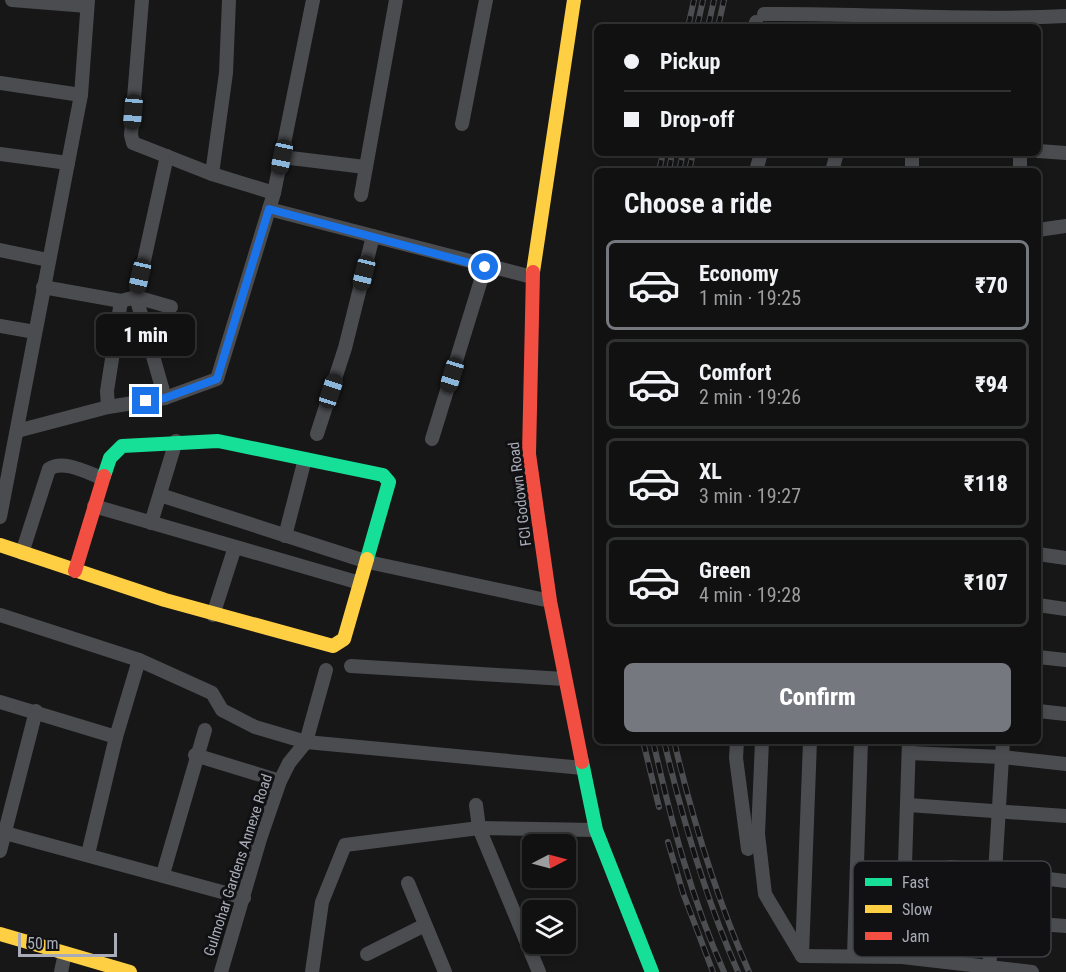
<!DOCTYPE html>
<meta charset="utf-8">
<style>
body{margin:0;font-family:"Roboto Condensed",sans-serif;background:#1e1f1f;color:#f1f3f6;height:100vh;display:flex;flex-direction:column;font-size:22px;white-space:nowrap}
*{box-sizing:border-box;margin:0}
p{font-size:20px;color:#9c9d9f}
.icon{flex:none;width:33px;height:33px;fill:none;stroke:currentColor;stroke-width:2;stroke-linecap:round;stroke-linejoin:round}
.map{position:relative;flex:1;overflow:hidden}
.sheet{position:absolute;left:594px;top:168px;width:447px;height:576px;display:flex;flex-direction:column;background:#111;border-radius:9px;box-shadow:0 3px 9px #0003,0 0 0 2px #303131}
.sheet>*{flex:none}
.hud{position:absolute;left:594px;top:24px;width:447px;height:132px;border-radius:9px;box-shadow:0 3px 9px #0003,0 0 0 2px #303131;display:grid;align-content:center;height:132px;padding:0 30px;background:#111}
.needle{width:39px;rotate:84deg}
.fabs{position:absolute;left:522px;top:834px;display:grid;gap:12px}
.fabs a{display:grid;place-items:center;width:54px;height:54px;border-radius:9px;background:#111;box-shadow:0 3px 9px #0003,0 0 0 2px #303131;font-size:30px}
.scale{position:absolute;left:18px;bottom:15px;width:99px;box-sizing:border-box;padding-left:6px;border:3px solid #a9acb8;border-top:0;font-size:16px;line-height:21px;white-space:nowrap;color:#a9acb8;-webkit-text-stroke:4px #111113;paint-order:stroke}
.end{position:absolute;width:27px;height:27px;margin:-14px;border:8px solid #1a73e8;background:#fff;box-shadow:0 0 0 3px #fff}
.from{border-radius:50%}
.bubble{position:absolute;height:42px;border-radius:9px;background:#111;box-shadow:0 3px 9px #0003,0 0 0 2px #303131;font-size:20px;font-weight:800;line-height:42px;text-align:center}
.car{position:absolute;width:18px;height:36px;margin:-18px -9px;border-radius:8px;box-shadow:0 0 4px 2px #0007;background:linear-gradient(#222 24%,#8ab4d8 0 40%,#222 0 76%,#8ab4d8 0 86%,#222 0)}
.hud b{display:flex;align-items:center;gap:21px;height:57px;font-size:22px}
.hud b+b{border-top:2px solid #303131}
.hud i{width:15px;height:15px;background:#f1f3f6}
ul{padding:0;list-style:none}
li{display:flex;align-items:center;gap:18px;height:90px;margin:0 12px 9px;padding:0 18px;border:3px solid #303131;border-radius:9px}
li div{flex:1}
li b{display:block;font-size:22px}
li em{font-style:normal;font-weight:800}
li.current{border-color:#767880}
li>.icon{width:54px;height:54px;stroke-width:1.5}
h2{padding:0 30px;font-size:27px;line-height:72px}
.button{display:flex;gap:12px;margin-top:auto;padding:12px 30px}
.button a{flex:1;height:69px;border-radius:9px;background:#767880;color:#fff;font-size:24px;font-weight:800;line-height:69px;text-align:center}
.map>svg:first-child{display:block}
</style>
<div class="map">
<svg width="1066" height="972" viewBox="0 0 1066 972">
<rect width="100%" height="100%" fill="#171717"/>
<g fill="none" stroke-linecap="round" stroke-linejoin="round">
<g stroke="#4b4c50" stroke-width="14">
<polyline points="12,0 87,6"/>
<polyline points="142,0 131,135 133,143 212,174 274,193"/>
<path d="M764,14c101,-1 201,7 302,2"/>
<polyline points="755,27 756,22"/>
<polyline points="0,83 81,95"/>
<polyline points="462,124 486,0"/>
<polyline points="1038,151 1066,153"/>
<polyline points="0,154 68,163"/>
<polyline points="282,157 365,167"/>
<polyline points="756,171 761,153"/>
<polyline points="832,171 837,153"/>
<polyline points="912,171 912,153"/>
<polyline points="1020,171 1020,153"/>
<polyline points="212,174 226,73 229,0"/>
<polyline points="361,195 396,0"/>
<polyline points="269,209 373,236"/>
<polyline points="1038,230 1066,226"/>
<polyline points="0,250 48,260"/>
<polyline points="43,287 121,301 136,297 167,156"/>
<polyline points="136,297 165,398"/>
<polyline points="136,297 171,307"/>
<polyline points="0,326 35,332"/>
<polyline points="108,407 165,398 217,379 274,193 313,0"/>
<polyline points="17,431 108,407 107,391 121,301"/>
<polyline points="317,434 345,348 373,236 532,277"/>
<polyline points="432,439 485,267"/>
<polyline points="160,495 368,562 550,601"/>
<polyline points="94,506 360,583"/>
<polyline points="0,517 81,95 88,0"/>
<polyline points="151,523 176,441"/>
<polyline points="285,536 305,459"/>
<path d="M22,553l27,-84c14,-10 39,4 53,9"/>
<polyline points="1038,554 1066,558"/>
<polyline points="1038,605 1066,609"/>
<polyline points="0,615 139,660 116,737 88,854"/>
<polyline points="213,615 235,547"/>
<polyline points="1038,657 1066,660"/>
<polyline points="139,660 212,693 222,710 255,727 306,742 583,768"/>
<polyline points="351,666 564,679"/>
<polyline points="0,702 116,737"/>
<polyline points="1038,711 1066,714"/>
<polyline points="737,741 736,758 748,849"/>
<polyline points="762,741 758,834 765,894 802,956"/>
<polyline points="909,753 1002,757 1066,764"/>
<polyline points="195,755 280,781"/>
<polyline points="476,805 479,828 539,972"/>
<polyline points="908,805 1066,816"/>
<polyline points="5,833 244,898"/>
<polyline points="0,851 36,711"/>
<polyline points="950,867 1066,881"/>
<polyline points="163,874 205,730"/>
<polyline points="408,883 445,972"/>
<polyline points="904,914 1066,926"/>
<polyline points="367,954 425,925"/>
<polyline points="802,955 810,741"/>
<polyline points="854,955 861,741"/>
<polyline points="802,956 902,957 1032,972"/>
<polyline points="902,957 909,741"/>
<polyline points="61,972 65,953"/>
<polyline points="221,972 260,839 280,781 289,763 306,742 326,670"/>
<polyline points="312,972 322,902 345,845 479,828 596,830"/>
<polyline points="989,972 1003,741"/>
</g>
<g stroke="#16e098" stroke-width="14">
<polyline points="104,476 110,458 122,446 218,441 383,475 389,482 367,559"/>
<polyline points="582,762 596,830 652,972"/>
</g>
<g stroke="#ffcf43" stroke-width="14">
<polyline points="533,272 574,0"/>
<polyline points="0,545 165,600 333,646 344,639 367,559"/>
<polyline points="0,934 130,972"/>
</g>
<g stroke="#f24e42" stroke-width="14">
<polyline points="533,272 529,454 550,601 582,762"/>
<polyline points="75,571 104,476"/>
</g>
<defs>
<g id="rail">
<polyline points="688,27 694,0"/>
<polyline points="697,27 703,0"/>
<polyline points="708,27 714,0"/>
<polyline points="718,27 724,0"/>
<polyline points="659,171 663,153"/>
<polyline points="669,171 672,153"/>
<polyline points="679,171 683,153"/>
<polyline points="689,171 693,153"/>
<polyline points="643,741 659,807"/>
<path d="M653,741c18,79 38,157 71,231"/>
<path d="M664,741c19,80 41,156 74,231"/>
<path d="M674,741c19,80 42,156 75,231"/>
<polyline points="668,842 683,893 713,972"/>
</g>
</defs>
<use href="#rail" stroke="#4c4d50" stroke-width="6"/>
<use href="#rail" stroke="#111113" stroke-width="4" stroke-dasharray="11" stroke-linecap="butt"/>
</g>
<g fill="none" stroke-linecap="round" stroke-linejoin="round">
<polyline stroke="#1a73e8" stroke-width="8" points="146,401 165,398 217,379 269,209 485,267"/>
</g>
<g text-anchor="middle" stroke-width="6" stroke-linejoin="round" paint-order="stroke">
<g font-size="15" fill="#a9acb8" stroke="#111113">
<text transform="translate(520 494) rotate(-97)" y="5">FCI Godown Road</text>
<text transform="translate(238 865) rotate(-72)" y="5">Gulmohar Gardens Annexe Road</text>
</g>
</g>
<rect x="853" y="861" width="198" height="96" rx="9" fill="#111113" stroke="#3f4045" stroke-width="1.5"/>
<rect x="865" y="878" width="27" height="8" fill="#16e098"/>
<rect x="865" y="905" width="27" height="8" fill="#ffcf43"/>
<rect x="865" y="932" width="27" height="8" fill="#f24e42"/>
<g font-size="16" fill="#a9acb8">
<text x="902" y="888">Fast</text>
<text x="902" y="915">Slow</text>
<text x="902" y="942">Jam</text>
</g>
</svg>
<div class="fabs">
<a><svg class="needle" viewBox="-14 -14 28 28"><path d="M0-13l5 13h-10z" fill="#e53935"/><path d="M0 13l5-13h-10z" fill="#9c9d9f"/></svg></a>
<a><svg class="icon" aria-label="layers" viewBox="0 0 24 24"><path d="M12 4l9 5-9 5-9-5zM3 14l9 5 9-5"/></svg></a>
</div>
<div class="scale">50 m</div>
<i class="end from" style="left:485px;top:267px"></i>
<i class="end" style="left:146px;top:401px"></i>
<div class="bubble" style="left:96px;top:314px;width:99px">1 min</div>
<i class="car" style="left:133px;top:112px;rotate:185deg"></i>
<i class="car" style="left:282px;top:157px;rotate:192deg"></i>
<i class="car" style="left:364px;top:273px;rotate:194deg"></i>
<i class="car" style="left:140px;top:276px;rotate:193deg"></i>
<i class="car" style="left:452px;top:375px;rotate:197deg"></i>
<i class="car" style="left:331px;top:391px;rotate:18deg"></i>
<div class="hud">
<b><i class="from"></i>Pickup</b>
<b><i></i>Drop-off</b>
</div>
<section class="sheet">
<h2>Choose a ride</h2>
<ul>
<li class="current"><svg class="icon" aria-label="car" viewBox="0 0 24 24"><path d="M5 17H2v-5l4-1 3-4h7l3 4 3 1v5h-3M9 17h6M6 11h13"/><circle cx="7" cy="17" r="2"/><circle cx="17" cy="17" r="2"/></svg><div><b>Economy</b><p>1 min · 19:25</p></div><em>₹70</em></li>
<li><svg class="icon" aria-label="car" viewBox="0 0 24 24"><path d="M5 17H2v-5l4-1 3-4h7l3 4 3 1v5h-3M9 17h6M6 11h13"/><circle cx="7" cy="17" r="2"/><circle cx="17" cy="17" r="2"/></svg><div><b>Comfort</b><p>2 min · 19:26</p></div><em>₹94</em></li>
<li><svg class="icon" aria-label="car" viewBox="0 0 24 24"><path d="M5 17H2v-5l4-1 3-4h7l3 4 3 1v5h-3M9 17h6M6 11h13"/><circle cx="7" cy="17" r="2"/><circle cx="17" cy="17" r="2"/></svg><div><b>XL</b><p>3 min · 19:27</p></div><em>₹118</em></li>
<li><svg class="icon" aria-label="car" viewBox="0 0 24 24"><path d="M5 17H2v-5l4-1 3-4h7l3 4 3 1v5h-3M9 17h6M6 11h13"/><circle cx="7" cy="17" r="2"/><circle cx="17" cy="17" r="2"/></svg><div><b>Green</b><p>4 min · 19:28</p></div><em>₹107</em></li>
</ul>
<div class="button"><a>Confirm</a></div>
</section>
</div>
